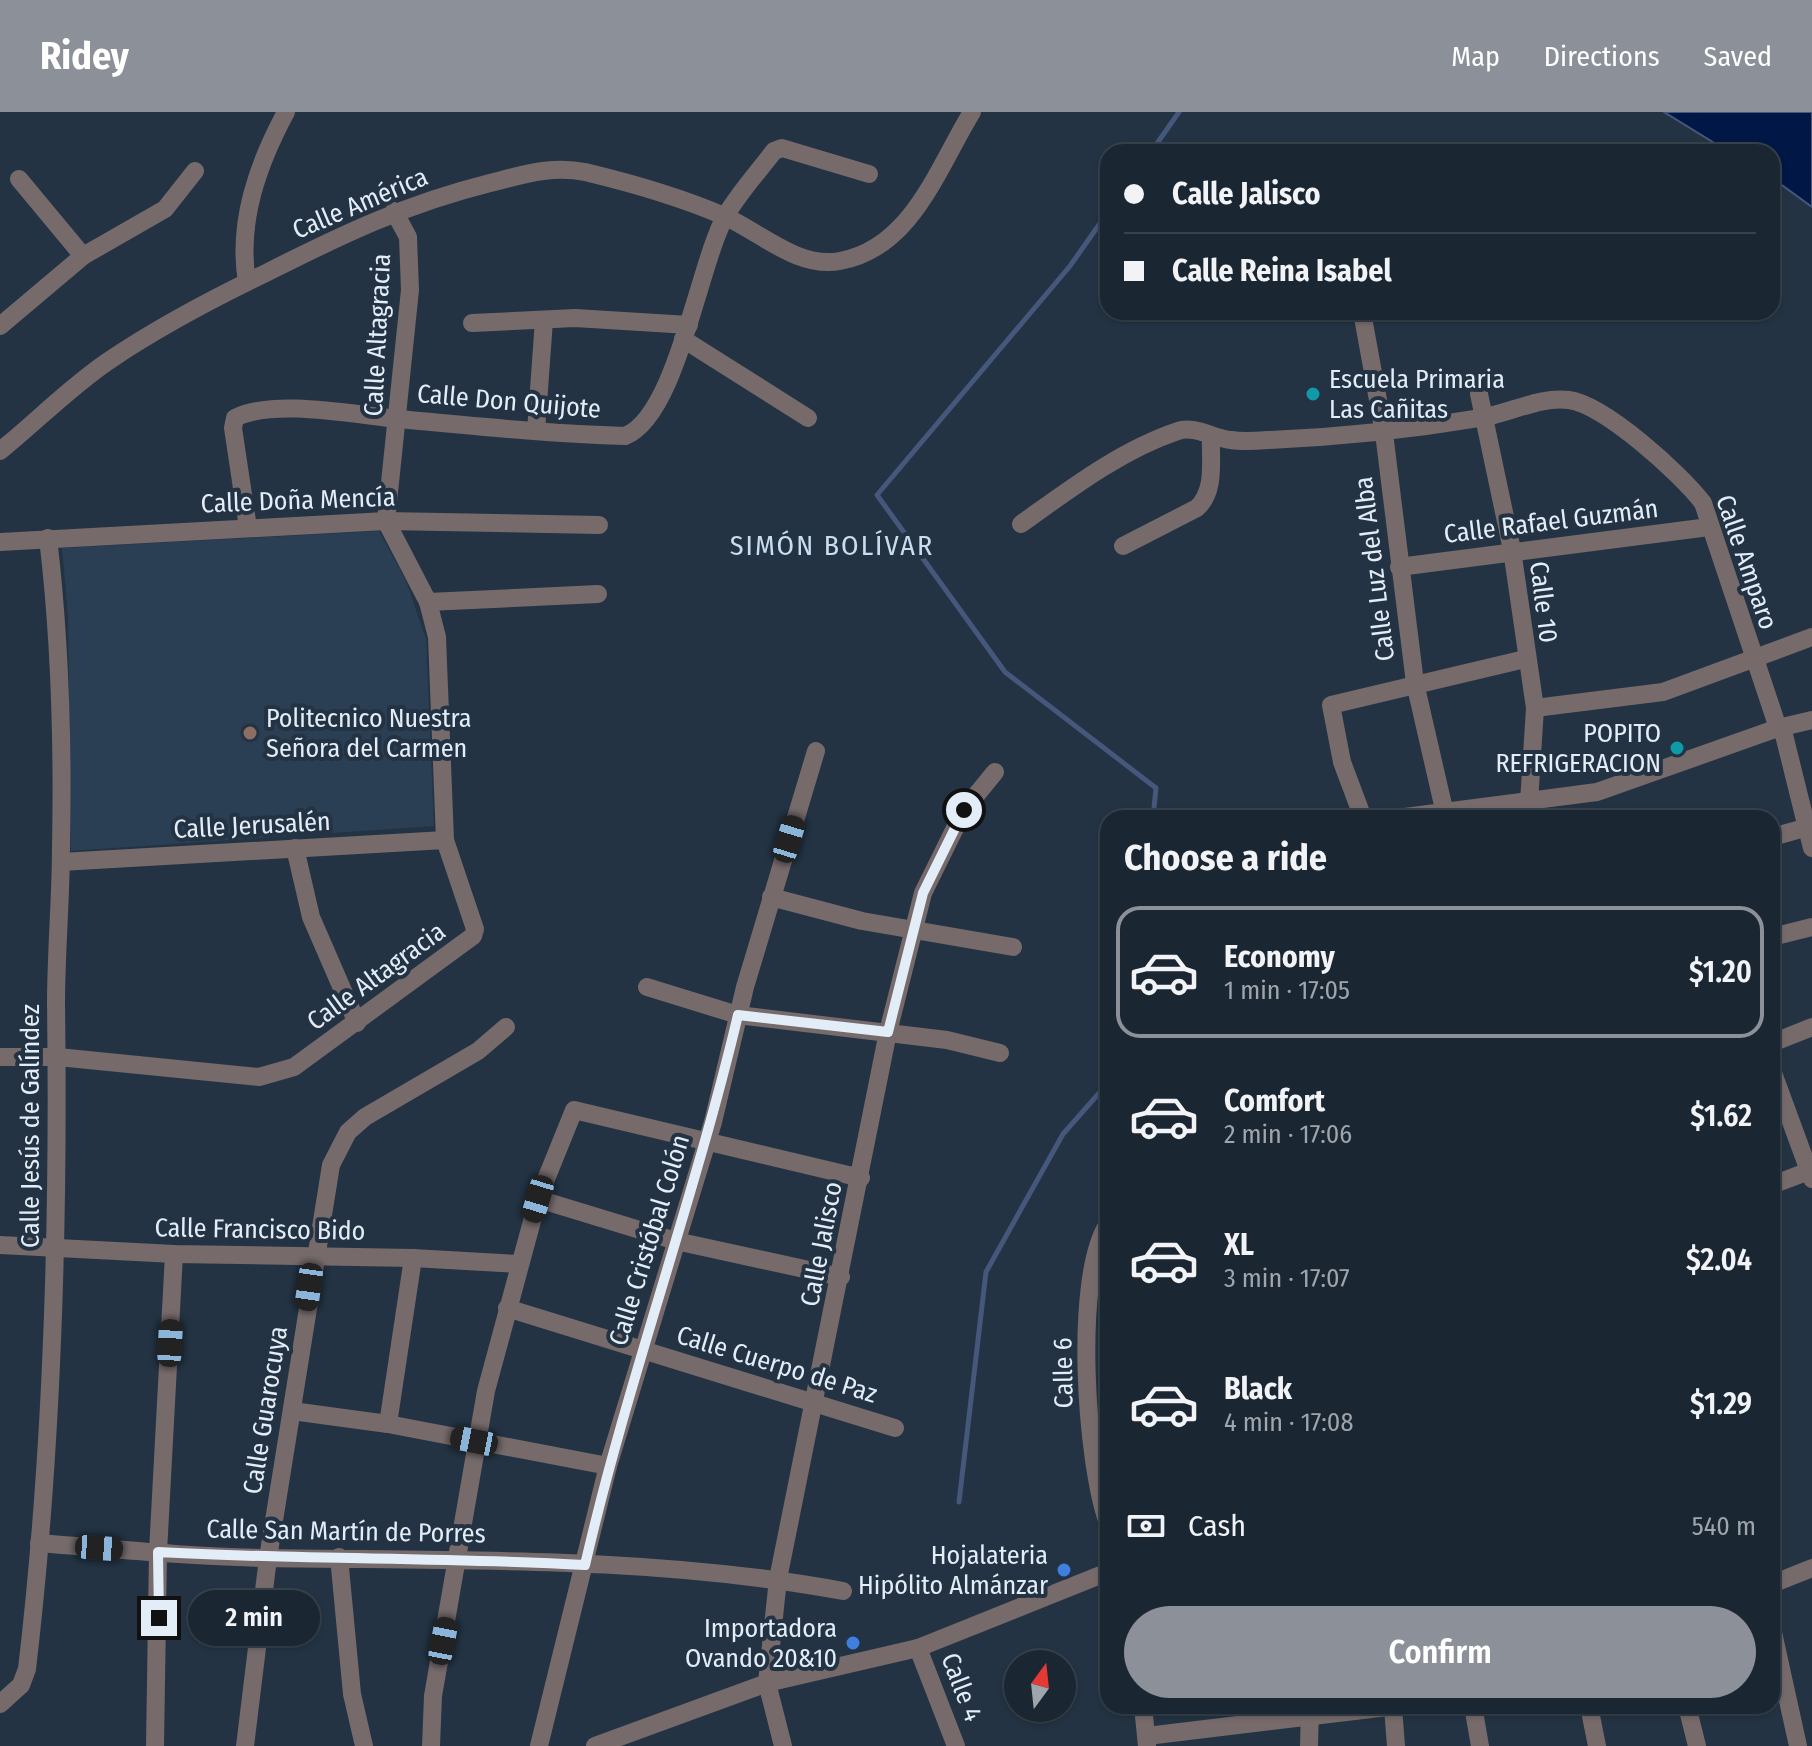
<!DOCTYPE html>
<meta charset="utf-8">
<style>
body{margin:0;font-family:"Fira Sans Condensed",sans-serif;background:#232e3a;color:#f1f3f6;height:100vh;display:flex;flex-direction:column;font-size:30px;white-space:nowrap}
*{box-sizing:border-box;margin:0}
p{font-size:26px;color:#9fa5ac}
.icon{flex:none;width:44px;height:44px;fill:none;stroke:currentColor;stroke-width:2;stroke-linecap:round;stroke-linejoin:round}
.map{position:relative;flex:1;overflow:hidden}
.side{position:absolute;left:1100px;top:698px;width:680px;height:904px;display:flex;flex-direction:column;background:#1a2632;border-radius:24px;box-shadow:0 2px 6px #0004,0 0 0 2px #38434d}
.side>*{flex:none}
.guide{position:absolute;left:1100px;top:32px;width:680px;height:176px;border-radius:24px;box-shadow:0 2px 6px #0004,0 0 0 2px #38434d;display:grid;align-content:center;height:176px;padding:0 24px;background:#1a2632}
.needle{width:52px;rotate:15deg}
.controls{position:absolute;left:1004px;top:1538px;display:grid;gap:16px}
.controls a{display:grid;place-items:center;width:72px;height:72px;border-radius:50%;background:#1a2632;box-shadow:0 2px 6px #0004,0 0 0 2px #38434d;font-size:40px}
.end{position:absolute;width:36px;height:36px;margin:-18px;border:10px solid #e3edf8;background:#111;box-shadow:0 0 0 4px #111}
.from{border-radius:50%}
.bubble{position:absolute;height:56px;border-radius:28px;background:#1a2632;box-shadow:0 2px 6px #0004,0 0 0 2px #38434d;font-size:26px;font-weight:600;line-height:56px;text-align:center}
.car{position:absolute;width:24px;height:48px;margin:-24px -12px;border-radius:10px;box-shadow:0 0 6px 2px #0007;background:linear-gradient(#222 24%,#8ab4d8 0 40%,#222 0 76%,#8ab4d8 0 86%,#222 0)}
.guide b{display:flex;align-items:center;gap:28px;height:76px;font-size:30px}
.guide b+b{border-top:2px solid #38434d}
.guide i{width:20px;height:20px;background:#f1f3f6}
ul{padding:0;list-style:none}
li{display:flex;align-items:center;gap:24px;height:132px;margin:0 16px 12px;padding:0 8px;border:4px solid transparent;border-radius:24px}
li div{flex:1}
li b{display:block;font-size:30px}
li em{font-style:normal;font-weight:600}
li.current{border-color:#8c9099}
li>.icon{width:72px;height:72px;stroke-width:1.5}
h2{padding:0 24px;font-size:36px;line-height:96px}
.pay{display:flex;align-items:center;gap:20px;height:88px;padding:0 24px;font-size:30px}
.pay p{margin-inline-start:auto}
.action{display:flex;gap:16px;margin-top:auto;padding:16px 24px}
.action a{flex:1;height:92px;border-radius:48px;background:#8c9099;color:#fff;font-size:32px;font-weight:600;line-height:92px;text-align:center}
header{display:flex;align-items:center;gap:48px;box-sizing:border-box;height:112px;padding:0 40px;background:#8c9099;color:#fff}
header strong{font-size:38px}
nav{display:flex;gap:44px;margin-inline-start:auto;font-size:28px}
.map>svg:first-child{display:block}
</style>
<header>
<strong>Ridey</strong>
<nav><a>Map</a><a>Directions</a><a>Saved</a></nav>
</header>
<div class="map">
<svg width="1812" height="1634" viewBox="0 0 1812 1634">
<rect width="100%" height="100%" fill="#233343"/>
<polygon fill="#2a3f53" points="379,419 406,469 426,527 434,714 71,739 68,504 62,436"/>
<polygon fill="#011745" stroke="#45577b" stroke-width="2" points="1664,0 1812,0 1812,95 1772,66 1772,40 1729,40"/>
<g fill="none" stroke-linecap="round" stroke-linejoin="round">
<g stroke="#45577b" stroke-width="5">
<polyline points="1151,40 1179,0"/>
<polyline points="1108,100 1070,154 877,383 1005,560 1156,676 1153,706"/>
<polyline points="959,1390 986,1160 1063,1022 1108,971"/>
</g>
<g stroke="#766a6b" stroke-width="18">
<polyline points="19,67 83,144"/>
<path d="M247,170c-10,-60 11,-118 39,-170"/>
<polyline points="1362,200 1384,321 1415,571 1446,706"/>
<polyline points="472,211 575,206 689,213"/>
<polyline points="0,214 83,144 165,97 195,59"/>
<polyline points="683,227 808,306"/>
<polyline points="1479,282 1512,438 1535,596 1528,706"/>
<polyline points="536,319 544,208"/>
<path d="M0,339c36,-29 69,-63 107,-89 50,-34 105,-63 159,-89 77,-39 140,-69 224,-90 32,-8 62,-18 95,-11 46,11 95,25 139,44 36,16 74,53 116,45 72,-13 98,-94 132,-149"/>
<path d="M1021,412c49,-35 100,-74 157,-93 16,-6 37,8 53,9 12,2 25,1 37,0 71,-3 141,-10 212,-22 28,-4 60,-22 89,-18 36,5 112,74 134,103l75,225 6,7 28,113"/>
<path d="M248,416l-15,-100 2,-10c39,-20 120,-3 164,1 75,7 151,15 226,17 52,-20 74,-174 101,-221 13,-22 32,-43 48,-64l8,-3 87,26"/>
<polyline points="0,430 386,409 599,413"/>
<path d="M1123,434l74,-38c19,-18 13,-47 14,-71"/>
<polyline points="1399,455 1709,415"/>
<polyline points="428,490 598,482"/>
<polyline points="1535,596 1663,580 1812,525"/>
<polyline points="1363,706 1342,650 1331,593 1525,547"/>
<polyline points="1397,706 1597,680 1778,616 1812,608"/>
<polyline points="1772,725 1812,714"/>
<polyline points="295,736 311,805 357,911"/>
<polyline points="61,750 445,728"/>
<polyline points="771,785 862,809 1013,835"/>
<polyline points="1772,825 1812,815"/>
<polyline points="647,875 738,903 947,928 1000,941"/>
<polyline points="1772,931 1812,915"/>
<polyline points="0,945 58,945 259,965 294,955 473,824 475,817 445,728 437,525 428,490 386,409 410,178 408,125 394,99"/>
<polyline points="1772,958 1812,1067"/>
<polyline points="1772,1073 1812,1058"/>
<polyline points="538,1087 676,1129 841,1165"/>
<path d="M1108,1112c-35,53 -22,239 0,299"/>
<polyline points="0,1133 174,1142 413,1146 518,1152"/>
<polyline points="507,1196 895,1316"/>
<polyline points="292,1299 388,1312 608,1354"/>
<polyline points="388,1312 413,1146"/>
<path d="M39,1431c76,6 153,14 230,15 191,3 385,-2 574,33"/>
<polyline points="339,1445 352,1582 364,1634"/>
<polyline points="1772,1472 1812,1456"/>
<polyline points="1772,1516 1798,1634"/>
<polyline points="918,1536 956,1634"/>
<path d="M0,1592l21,-19 6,-16c26,-221 32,-444 29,-665 0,-53 5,-105 5,-158 2,-103 -1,-207 -13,-308"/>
<polyline points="1143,1594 1147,1634"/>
<polyline points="1473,1594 1480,1634"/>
<polyline points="1589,1594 1597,1634"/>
<polyline points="1687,1594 1697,1634"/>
<polyline points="1393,1595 1396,1634"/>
<polyline points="1147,1624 1396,1594"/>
<polyline points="155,1634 158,1440 174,1142"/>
<polyline points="245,1634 268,1446 331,1053 348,1020 365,1005 478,939 506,915"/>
<polyline points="431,1634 433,1584 486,1279 538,1087 574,998 861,1066"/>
<polyline points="539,1634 608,1354 713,1010 745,875 816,639"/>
<polyline points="595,1634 767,1571 918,1536 1108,1460"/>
<polyline points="783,1634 767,1571 778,1467 888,920 923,781 964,698 995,660"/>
<polyline points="1309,1634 1310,1594"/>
</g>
</g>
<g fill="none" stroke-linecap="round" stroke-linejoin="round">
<path stroke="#e3edf8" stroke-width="10" d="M159,1506l-1,-66c143,8 285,5 427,13 43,-186 109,-365 153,-550l150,17 35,-139 41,-83"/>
</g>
<g fill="#0f9aa8" stroke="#233343" stroke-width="3">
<circle cx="1313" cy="282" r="8"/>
<circle cx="1677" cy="636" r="8"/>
</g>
<circle fill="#8d6e63" stroke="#233343" stroke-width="3" cx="250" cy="621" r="8"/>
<g fill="#3f7fe0" stroke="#233343" stroke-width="3">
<circle cx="1064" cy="1458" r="8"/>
<circle cx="853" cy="1531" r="8"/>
</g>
<g text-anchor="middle" stroke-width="8" stroke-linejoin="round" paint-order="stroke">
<g font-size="26" fill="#e3edf8" stroke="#233343">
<text transform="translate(360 91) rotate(-23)" y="9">Calle América</text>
<text transform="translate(377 223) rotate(-87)" y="9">Calle Altagracia</text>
<text transform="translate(509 289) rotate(5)" y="9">Calle Don Quijote</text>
<text transform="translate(298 388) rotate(-2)" y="9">Calle Doña Mencía</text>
<text transform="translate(1551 409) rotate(-7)" y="9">Calle Rafael Guzmán</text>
<text transform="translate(1747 450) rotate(71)" y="9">Calle Amparo</text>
<text transform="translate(1374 457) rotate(-97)" y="9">Calle Luz del Alba</text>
<text transform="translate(1544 490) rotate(83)" y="9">Calle 10</text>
<text transform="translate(252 713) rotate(-3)" y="9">Calle Jerusalén</text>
<text transform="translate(376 864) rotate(-36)" y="9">Calle Altagracia</text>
<text transform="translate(30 1014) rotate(-90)" y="9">Calle Jesús de Galíndez</text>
<text transform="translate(260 1117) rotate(1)" y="9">Calle Francisco Bido</text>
<text transform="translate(649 1128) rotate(-73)" y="9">Calle Cristóbal Colón</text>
<text transform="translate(821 1132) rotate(-79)" y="9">Calle Jalisco</text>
<text transform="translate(777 1252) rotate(17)" y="9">Calle Cuerpo de Paz</text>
<text transform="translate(1063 1261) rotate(-91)" y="9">Calle 6</text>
<text transform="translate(265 1298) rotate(-81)" y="9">Calle Guarocuya</text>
<text transform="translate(346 1419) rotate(1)" y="9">Calle San Martín de Porres</text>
<text transform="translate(962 1575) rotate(69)" y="9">Calle 4</text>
</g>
<g font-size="26" fill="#e3edf8" stroke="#233343" text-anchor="end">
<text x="1329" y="276" text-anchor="start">Escuela Primaria<tspan x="1329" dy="30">Las Cañitas</tspan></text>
<text x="266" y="615" text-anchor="start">Politecnico Nuestra<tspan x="266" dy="30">Señora del Carmen</tspan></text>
<text x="1661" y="630">POPITO<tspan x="1661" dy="30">REFRIGERACION</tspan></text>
<text x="1048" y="1452">Hojalateria<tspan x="1048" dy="30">Hipólito Almánzar</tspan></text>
<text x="837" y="1525">Importadora<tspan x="837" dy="30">Ovando 20&amp;10</tspan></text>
</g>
<g font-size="28" letter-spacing="2" fill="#c9ddf1" stroke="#233343">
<text x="832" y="443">SIMÓN BOLÍVAR</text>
</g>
</g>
</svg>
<div class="controls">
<a><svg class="needle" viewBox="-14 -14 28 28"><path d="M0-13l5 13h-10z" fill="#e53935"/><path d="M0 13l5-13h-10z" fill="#9fa5ac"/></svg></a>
</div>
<i class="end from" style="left:964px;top:698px"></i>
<i class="end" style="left:159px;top:1506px"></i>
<div class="bubble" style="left:188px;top:1478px;width:132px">2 min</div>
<i class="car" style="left:789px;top:727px;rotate:17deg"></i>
<i class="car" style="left:538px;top:1087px;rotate:197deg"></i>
<i class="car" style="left:309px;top:1175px;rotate:188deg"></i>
<i class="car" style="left:170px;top:1231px;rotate:3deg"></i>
<i class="car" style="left:474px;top:1329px;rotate:281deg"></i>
<i class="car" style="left:99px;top:1436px;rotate:94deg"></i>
<i class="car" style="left:443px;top:1529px;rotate:11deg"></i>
<div class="guide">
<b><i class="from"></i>Calle Jalisco</b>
<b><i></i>Calle Reina Isabel</b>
</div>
<section class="side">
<h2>Choose a ride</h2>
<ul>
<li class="current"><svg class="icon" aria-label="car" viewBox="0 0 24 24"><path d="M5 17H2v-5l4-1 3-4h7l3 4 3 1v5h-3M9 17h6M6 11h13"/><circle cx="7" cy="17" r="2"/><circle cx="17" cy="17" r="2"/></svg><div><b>Economy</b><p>1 min · 17:05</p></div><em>$1.20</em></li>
<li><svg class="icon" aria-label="car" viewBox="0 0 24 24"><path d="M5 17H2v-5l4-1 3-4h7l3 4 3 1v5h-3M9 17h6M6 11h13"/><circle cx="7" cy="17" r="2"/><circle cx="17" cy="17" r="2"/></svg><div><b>Comfort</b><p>2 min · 17:06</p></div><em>$1.62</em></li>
<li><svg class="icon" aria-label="car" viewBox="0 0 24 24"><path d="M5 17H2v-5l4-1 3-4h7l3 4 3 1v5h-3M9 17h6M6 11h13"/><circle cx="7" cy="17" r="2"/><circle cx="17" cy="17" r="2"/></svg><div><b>XL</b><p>3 min · 17:07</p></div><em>$2.04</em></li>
<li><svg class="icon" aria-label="car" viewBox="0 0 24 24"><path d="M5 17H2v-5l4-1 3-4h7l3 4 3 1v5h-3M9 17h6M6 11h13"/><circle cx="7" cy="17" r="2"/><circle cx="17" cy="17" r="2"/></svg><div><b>Black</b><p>4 min · 17:08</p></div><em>$1.29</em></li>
</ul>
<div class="pay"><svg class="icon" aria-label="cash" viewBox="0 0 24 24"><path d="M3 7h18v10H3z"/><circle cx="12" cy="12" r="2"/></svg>Cash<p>540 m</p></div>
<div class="action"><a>Confirm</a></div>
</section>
</div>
